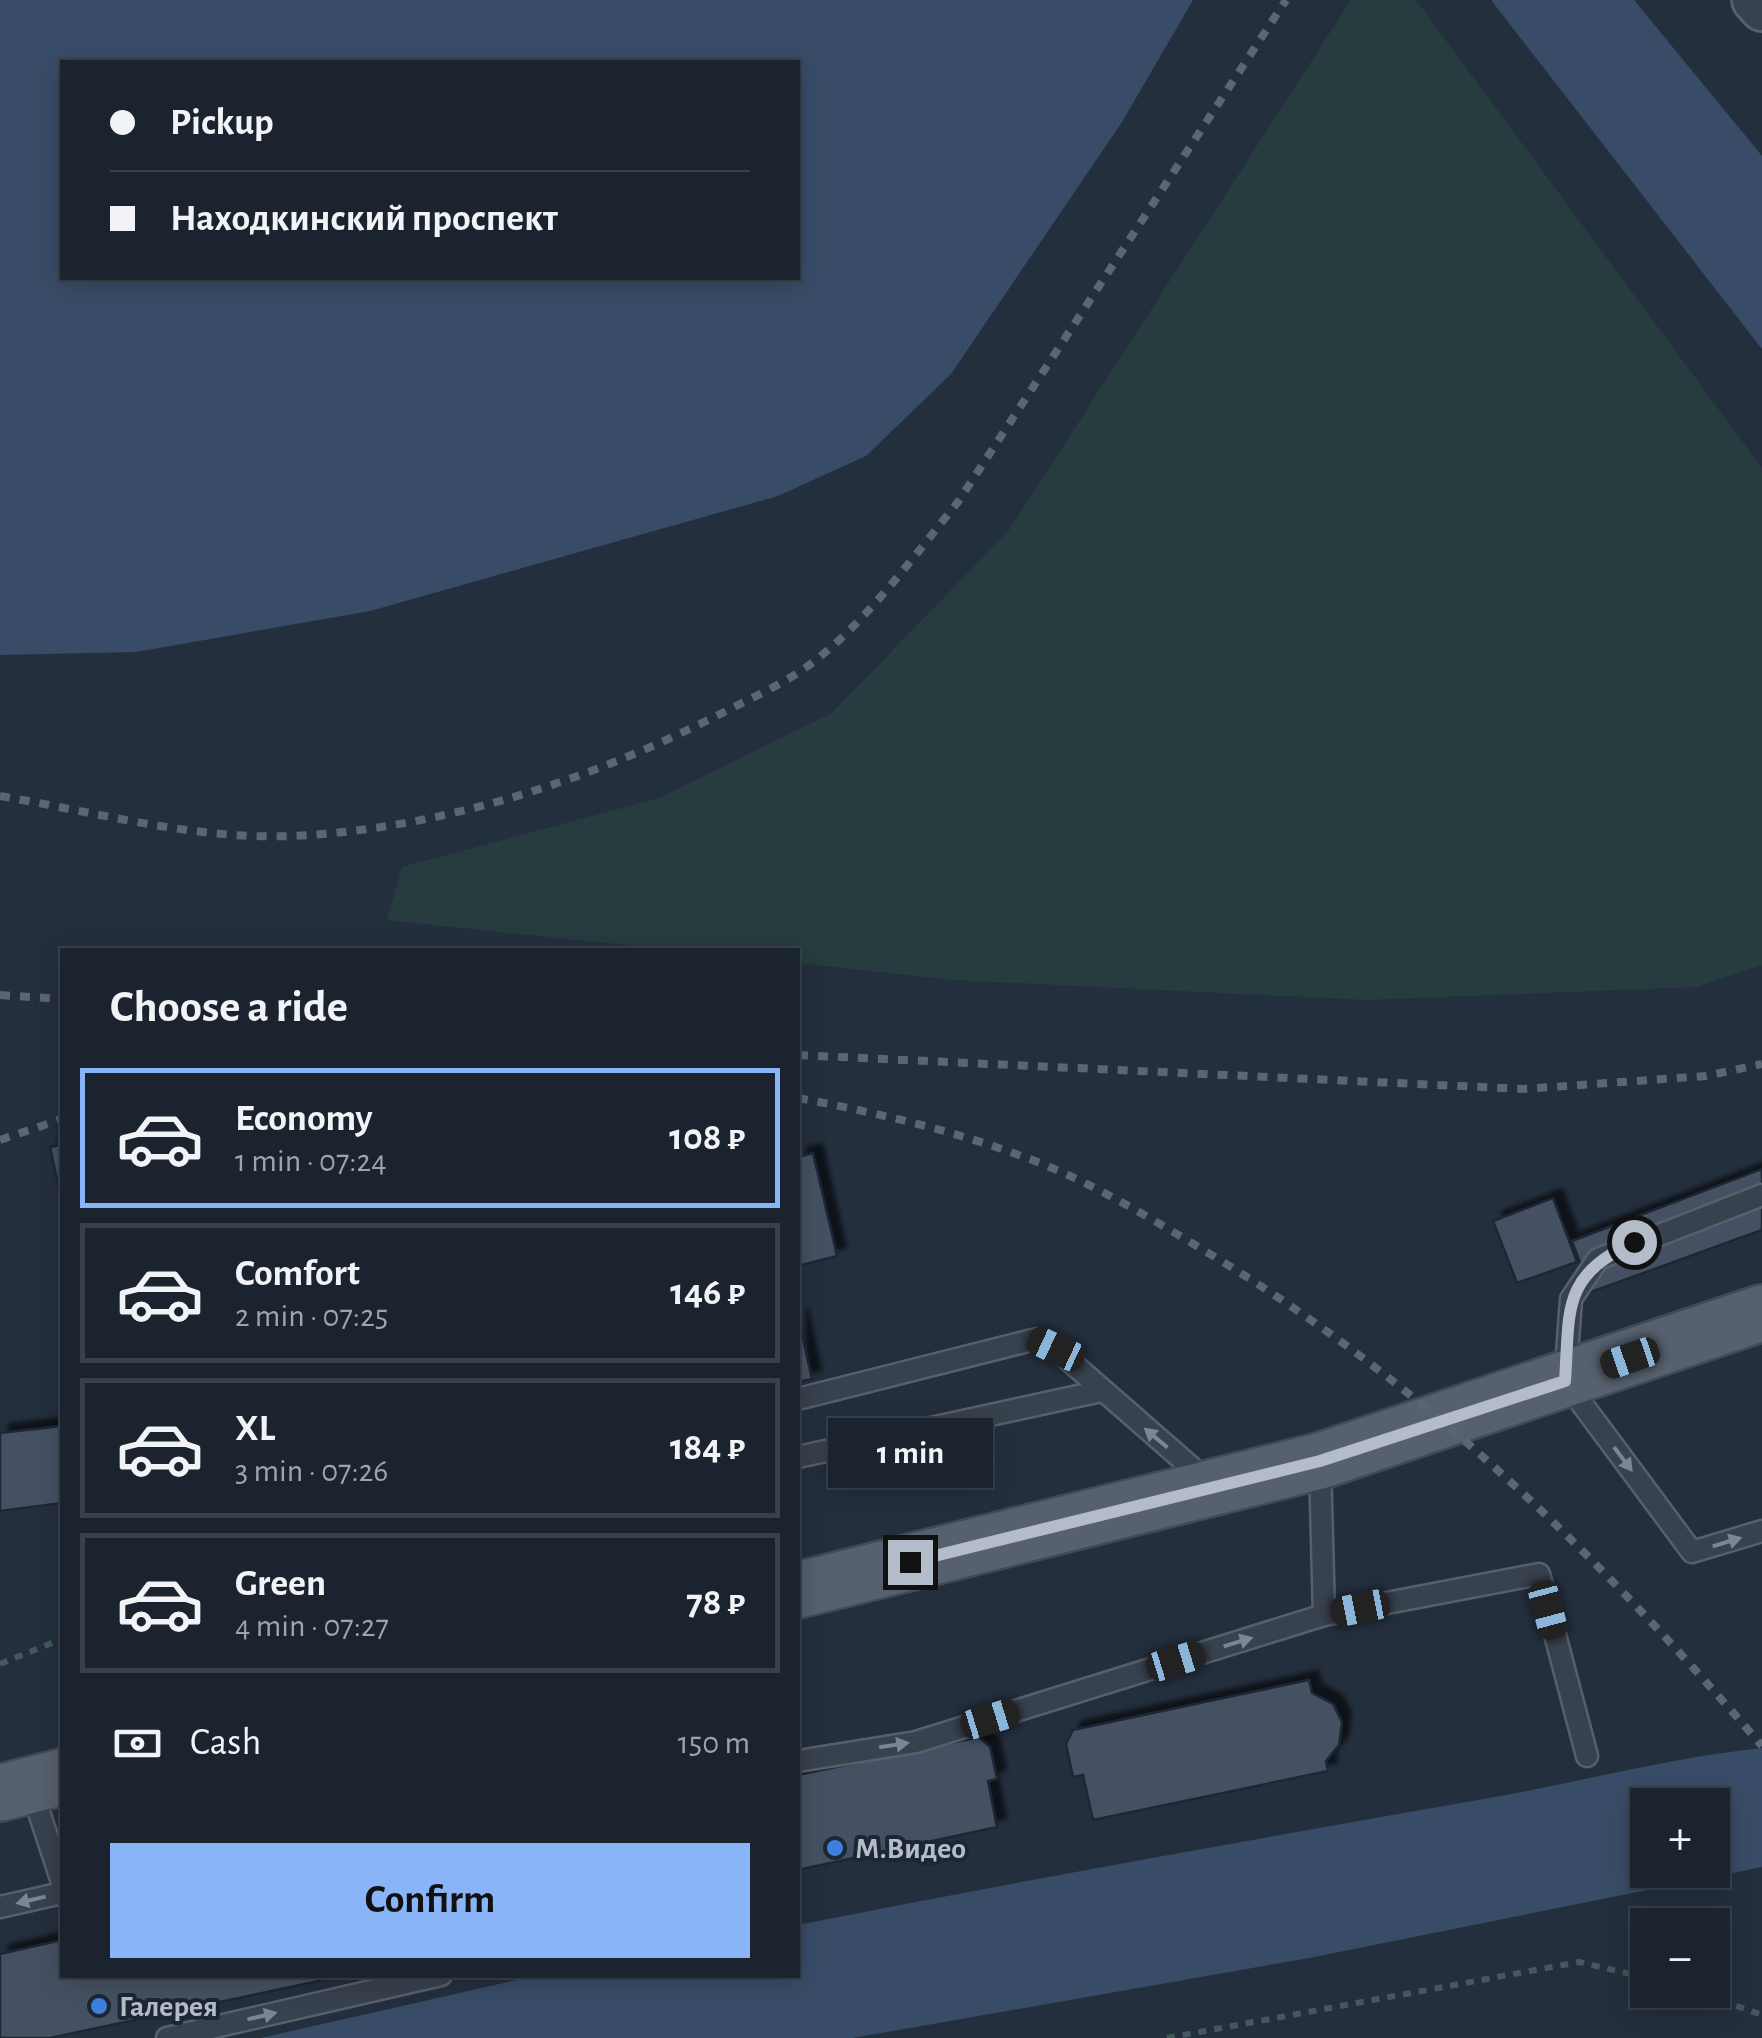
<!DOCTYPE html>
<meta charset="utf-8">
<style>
body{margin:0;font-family:"Alegreya Sans",sans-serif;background:#242b36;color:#f1f3f6;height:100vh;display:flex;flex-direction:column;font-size:38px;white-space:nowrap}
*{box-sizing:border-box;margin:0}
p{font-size:32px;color:#a0a4aa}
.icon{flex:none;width:55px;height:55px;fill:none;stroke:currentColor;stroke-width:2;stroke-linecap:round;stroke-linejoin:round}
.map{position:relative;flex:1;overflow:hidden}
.side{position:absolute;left:60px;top:948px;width:740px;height:1030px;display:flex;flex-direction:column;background:#1b232e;border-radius:0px;box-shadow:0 5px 25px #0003,0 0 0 2px #39404a}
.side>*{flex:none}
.top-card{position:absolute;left:60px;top:60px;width:740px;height:220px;border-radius:0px;box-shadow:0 5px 25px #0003,0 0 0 2px #39404a;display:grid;align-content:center;height:220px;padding:0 50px;background:#1b232e}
.fabs{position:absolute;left:1630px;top:1788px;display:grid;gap:20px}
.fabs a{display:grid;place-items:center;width:100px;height:100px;border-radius:0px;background:#1b232e;box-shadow:0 5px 25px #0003,0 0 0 2px #39404a;font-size:50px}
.end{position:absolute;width:45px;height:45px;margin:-22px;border:12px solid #b4bcc9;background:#111;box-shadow:0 0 0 5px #111}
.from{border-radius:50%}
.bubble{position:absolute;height:70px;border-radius:0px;background:#1b232e;box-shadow:0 5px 25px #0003,0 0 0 2px #39404a;font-size:32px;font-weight:700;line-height:70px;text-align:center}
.car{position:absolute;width:30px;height:60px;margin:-30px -15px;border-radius:12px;box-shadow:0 0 8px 2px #0007;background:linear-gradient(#222 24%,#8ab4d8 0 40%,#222 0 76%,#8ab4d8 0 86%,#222 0)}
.top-card b{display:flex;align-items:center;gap:35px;height:95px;font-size:38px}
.top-card b+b{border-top:2px solid #39404a}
.top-card i{width:25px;height:25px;background:#f1f3f6}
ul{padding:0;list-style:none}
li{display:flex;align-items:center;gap:30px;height:140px;margin:0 20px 15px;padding:0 30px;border:5px solid #39404a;border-radius:0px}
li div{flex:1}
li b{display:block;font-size:38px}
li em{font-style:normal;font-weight:700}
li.on{border-color:#8ab4f8}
li>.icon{width:90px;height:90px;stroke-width:1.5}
h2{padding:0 50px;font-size:45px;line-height:120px}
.pay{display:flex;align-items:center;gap:25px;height:110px;padding:0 50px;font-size:38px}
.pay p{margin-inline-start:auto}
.primary-button{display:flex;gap:20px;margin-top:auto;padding:20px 50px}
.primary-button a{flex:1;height:115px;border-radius:0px;background:#8ab4f8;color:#111;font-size:40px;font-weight:700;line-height:115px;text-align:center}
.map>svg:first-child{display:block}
</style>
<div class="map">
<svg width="1762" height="2038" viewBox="0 0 1762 2038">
<defs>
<filter id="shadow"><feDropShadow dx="9" dy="-9" stdDeviation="2.5" flood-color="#0009"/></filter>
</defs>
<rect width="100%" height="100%" fill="#242f3e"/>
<polygon fill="#263c3f" points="1351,0 1416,0 1762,468 1762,965 1697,987 1366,1000 953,980 798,963 798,950 671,950 387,920 402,867 659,798 832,713 1009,530"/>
<g fill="#394c67" fill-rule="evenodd">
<path d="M0,0h1193l-71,122 -171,252 -85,82 -88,40 -408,115 -234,41 -136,3zM798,62v216h-736v-216z"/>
<polygon points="1491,0 1634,0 1762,156 1762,349"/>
<path d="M1762,1748v119l-453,91 -456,80h-592l278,-63h259v-50c226,-45 453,-85 680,-125 95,-16 188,-42 284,-52zM1648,1805h64v65h-64z"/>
</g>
<g fill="#455162" stroke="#1f2835" stroke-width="2.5" filter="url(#shadow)">
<polygon points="62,1145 62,1198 61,1198 50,1147"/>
<polygon points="813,1153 837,1256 798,1266 798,1157"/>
<polygon points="1762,1169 1762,1230 1591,1292 1572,1241"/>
<polygon points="1553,1198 1577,1262 1517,1283 1493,1221"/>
<polygon points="798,1317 812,1379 798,1382"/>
<polygon points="62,1426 62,1503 0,1511 0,1433"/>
<polygon points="1309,1680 1312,1693 1333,1704 1342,1722 1339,1745 1326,1761 1328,1771 1093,1820 1083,1775 1073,1777 1066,1744 1073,1730"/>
<polygon points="979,1737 990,1747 997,1779 988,1781 997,1827 798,1870 798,1775"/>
<polygon points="62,1940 62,1975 347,1975 50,2038 0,2038 0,1954"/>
</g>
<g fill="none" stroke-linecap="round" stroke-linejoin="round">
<defs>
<g id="service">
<polyline points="1762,1195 1598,1259 1571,1299 1565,1381 1692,1552 1762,1531"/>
<polyline points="798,1399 1036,1339 1056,1349 1207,1481"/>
<polyline points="798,1457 1101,1391"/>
<polyline points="1324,1615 1539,1574 1587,1756"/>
<polyline points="798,1761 916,1742 1324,1615 1320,1464"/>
<polyline points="31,1788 62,1882"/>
<polyline points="0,1907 62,1893"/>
<polyline points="167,2038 441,1975"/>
</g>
<polyline id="minor" points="1754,0 1762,9"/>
<g id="primary">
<polyline points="798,1590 1320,1461 1762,1313"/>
<polyline points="0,1793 62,1777"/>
</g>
</defs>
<use href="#service" stroke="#565f6c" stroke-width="25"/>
<use href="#minor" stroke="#565f6c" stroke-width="48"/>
<use href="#primary" stroke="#414a57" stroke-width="60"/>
<g stroke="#44595c" stroke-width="6" stroke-dasharray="8 8" stroke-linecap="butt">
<polyline points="0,1664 62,1639"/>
<polyline points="1691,1990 1762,2015"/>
<polyline points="1167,2038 1579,1962 1648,1978"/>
</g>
<use href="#service" stroke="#38414e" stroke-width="20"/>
<use href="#minor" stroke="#38414e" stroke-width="42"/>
<use href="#primary" stroke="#56606e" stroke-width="55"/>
<g stroke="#5a6575" stroke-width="8" stroke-dasharray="10 10" stroke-linecap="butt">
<path d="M0,796c95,16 195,44 292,40 152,-7 305,-58 440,-128 24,-12 50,-24 73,-40 57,-40 109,-112 153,-166l328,-502"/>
<polyline points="0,995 62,999"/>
<polyline points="798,1055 1524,1089 1706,1076 1762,1064"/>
<path d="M798,1098c75,14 154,32 226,59 64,23 123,59 181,94 221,133 390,301 557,495"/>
<polyline points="0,1140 62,1119"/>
</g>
</g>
<defs><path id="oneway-solid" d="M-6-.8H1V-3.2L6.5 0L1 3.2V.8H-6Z" transform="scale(2.5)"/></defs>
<g fill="#7c8592">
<use href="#oneway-solid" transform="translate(1156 1438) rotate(-140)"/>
<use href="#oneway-solid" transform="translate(1623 1459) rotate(53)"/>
<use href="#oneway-solid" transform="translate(1727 1542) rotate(-17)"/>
<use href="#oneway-solid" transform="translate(1238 1642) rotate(-17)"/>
<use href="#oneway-solid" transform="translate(894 1745) rotate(-9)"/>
<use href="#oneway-solid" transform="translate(31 1900) rotate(167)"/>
<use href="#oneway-solid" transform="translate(262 2016) rotate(-13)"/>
</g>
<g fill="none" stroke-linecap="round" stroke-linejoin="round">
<path stroke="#b4bcc9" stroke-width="12" d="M910,1562l410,-101 245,-80c5,-73 -4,-104 69,-139"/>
</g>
<g fill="#3f7fe0" stroke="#1d2633" stroke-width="4">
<circle cx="835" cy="1848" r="10"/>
<circle cx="99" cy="2006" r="10"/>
</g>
<g text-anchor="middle" stroke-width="8" stroke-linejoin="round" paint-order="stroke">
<g font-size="30" font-weight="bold" fill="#b4bcc9" stroke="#1d2633" text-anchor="start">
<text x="855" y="1858">М.Видео</text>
<text x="119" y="2016">Галерея</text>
</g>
</g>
</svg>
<div class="fabs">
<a>+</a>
<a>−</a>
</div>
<i class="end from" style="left:1634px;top:1242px"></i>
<i class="end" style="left:910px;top:1562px"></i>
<div class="bubble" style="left:828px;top:1418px;width:165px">1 min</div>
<i class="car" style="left:1056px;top:1349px;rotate:295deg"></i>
<i class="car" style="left:1630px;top:1358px;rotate:251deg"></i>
<i class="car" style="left:1360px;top:1608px;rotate:259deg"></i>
<i class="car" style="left:1548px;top:1610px;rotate:165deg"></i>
<i class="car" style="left:1176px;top:1661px;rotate:73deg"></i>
<i class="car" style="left:990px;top:1719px;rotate:73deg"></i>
<div class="top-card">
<b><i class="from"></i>Pickup</b>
<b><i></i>Находкинский проспект</b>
</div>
<section class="side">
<h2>Choose a ride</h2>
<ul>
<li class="on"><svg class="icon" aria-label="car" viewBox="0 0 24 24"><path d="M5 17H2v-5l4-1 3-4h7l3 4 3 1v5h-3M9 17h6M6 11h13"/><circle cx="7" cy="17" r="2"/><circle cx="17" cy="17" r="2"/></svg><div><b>Economy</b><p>1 min · 07:24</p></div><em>108 ₽</em></li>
<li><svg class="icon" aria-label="car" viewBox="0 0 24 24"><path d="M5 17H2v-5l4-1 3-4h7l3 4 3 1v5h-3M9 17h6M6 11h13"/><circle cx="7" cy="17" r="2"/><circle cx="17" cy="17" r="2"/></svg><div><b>Comfort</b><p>2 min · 07:25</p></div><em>146 ₽</em></li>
<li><svg class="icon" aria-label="car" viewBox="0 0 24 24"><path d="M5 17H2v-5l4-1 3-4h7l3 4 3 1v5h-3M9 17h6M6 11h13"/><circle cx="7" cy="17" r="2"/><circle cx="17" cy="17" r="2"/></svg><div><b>XL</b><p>3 min · 07:26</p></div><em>184 ₽</em></li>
<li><svg class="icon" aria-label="car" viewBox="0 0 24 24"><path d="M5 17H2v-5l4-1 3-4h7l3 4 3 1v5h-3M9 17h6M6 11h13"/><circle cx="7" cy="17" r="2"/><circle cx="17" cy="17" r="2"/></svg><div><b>Green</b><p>4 min · 07:27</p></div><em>78 ₽</em></li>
</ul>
<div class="pay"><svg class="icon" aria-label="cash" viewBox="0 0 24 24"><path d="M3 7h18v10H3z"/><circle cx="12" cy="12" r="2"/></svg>Cash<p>150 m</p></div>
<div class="primary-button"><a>Confirm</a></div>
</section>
</div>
